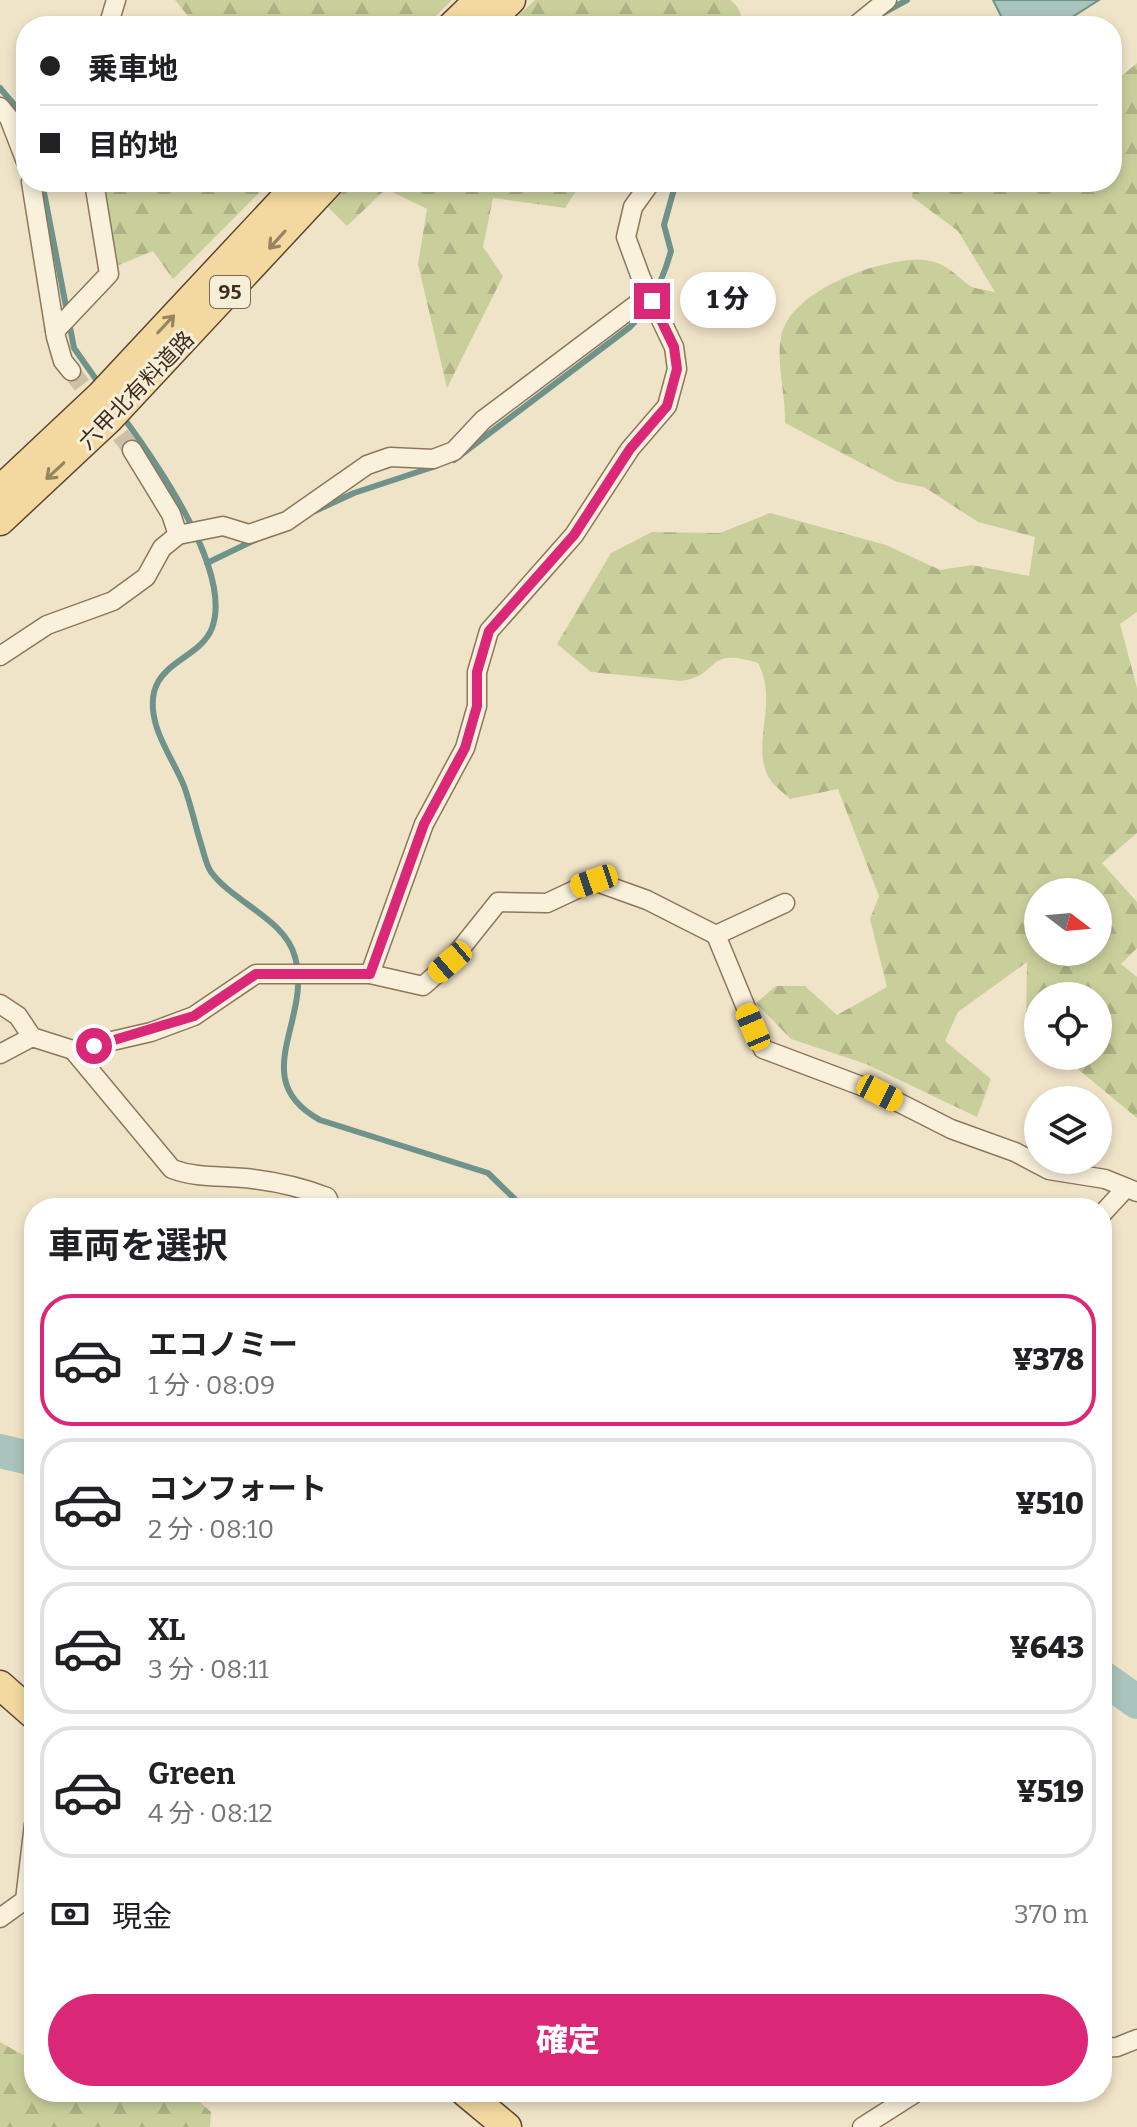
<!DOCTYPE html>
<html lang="ja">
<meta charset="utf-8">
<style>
body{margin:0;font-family:Bitter,"Noto Sans JP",serif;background:#f6f6f6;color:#202124;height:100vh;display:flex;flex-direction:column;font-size:30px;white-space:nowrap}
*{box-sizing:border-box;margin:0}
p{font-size:26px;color:#757577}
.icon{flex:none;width:44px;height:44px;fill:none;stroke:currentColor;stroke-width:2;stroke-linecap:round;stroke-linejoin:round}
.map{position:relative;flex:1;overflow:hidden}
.drawer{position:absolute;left:24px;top:1198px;width:1088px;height:904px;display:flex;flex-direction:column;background:#fff;border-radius:32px;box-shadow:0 4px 12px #0003}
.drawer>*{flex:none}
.banner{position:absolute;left:16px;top:16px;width:1106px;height:176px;border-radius:32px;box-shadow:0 4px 12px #0003;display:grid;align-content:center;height:176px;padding:0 24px;background:#fff}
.needle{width:52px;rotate:106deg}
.tools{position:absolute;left:1024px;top:878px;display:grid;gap:16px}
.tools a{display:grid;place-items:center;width:88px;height:88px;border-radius:50%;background:#fff;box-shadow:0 4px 12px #0003;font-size:40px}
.end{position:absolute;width:36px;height:36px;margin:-18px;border:10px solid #db2777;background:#fff;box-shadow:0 0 0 4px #fff}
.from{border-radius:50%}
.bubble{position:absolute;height:56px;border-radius:28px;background:#fff;box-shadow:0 4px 12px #0003;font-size:26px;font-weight:800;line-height:56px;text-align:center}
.car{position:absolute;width:24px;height:48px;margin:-24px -12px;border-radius:10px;box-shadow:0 0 6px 2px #0007;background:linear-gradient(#f5c518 24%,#345 0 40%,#f5c518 0 76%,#345 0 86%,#f5c518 0)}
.banner b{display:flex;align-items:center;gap:28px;height:76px;font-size:30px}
.banner b+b{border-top:2px solid #e0e0e0}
.banner i{width:20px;height:20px;background:#202124}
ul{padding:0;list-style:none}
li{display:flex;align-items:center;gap:24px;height:132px;margin:0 16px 12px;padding:0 8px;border:4px solid #e0e0e0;border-radius:32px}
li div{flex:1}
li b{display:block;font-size:30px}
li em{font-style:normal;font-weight:800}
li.on{border-color:#db2777}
li>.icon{width:72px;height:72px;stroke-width:1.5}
h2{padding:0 24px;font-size:36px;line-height:96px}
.pay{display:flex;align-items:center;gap:20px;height:88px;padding:0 24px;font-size:30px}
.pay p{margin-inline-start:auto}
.button{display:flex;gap:16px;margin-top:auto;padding:16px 24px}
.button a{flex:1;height:92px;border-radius:48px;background:#db2777;color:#fff;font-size:32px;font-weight:800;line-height:92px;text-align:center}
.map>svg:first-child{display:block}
</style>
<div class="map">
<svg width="1137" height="2127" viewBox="0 0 1137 2127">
<defs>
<pattern id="forest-firs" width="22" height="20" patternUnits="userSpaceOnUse" patternTransform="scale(2)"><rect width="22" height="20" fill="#c9cf9b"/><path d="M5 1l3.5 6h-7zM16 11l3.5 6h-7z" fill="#aeb285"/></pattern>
</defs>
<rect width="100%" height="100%" fill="#f0e4c8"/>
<g fill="url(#forest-firs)" fill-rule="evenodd">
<polygon points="175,0 452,0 426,26 191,26 192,21"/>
<path d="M535,0h195c9,6 13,15 11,26h-234z"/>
<path d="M1137,63v549l-17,12 17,64v145l-35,30 35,39v46l-16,16 16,13v141l-75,-62h36v-60h-60v41l-12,-10 1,-65 -69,50 -13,29 46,38 -14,38 -111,-53 -75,-25 -35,-36 20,-17h29l32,29 50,-28 -17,-68 9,-23 -41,-107 -48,10c-7,-7 -18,-14 -22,-23 -17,-35 11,-73 -10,-113 -55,-17 -36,13 -77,18l-90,-9 -34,-28 54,-91 41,-21 68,1 50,-20 116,32 54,25 32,-5 57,11 6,-39 -57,-15 -54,-35 -27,-5 -112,-59c1,-27 -9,-59 -4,-86 8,-47 102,-80 143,-77 20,2 29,12 42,23 6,6 20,7 29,9l-37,-61 -46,-34 2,-15h198v-98zM1098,892v60h-60v-60z"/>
<polygon points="97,182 270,182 173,279 153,251 114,267"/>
<polygon points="352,182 582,182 565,208 493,198 483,247 503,276 447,388 418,264 427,209 386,189 347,226 328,207"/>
<polygon points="0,2042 23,2055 34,2051 34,2092 189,2092 211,2112 210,2127 0,2127"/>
</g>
<polygon fill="#a9c4bc" stroke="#6f938a" stroke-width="2" points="993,0 1099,0 1058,26 1006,26"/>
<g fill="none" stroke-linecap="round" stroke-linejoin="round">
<g stroke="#6f938a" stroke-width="6">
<polyline points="883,13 907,0"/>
<polyline points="0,88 17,108 26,131"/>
<polyline points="42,182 74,348 100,385"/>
<path d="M123,417c33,45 110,155 89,211 -14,36 -74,34 -56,97 6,21 20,41 28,61 7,19 11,39 17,58 3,9 5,21 10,28 23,31 74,47 84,85 18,63 -50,122 25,163l168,53 36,35"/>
<polyline points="454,460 630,327 651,305 666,267 671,251 664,225 676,182"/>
<polyline points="315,511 354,493 436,466"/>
<polyline points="207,563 255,540"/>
</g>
<g stroke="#a9c4bc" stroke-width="34">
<polyline points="0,1451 34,1459"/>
<polyline points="1102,1677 1137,1702"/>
</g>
<polyline stroke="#ccc0a6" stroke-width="18" stroke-dasharray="18 9" stroke-linecap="butt" points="71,371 132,450"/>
<defs>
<g id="street">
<polyline points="110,20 116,0"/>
<polyline points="855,26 887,0"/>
<polyline points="0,107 9,118 26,162"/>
<polyline points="31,182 56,337 63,361 71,371"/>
<polyline points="55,331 109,274 94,182"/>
<polyline points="132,450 171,514 178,535"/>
<polyline points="0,656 47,625 113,601 146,577 162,548 178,535 223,526 249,534 287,521 367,465 390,457 433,459 454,451 483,420 637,304"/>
<polyline points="716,935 785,903"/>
<polyline points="370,974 423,986 450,962 498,902 547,903 594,881 647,900 716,935 763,1049 880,1093 951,1129 1015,1152 1049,1170 1105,1179 1137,1192"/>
<polyline points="0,1004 18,1016 32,1037"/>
<path d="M73,1050l99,119c27,10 53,6 81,10 25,3 50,9 74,18l5,11"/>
<polyline points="0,1054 32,1037 73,1050 151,1032 194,1016 256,974 370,974 424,824 465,748 477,706 477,672 489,631 574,535 630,449 667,406 677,369 674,347 641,278 626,237 633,207 651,182"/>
<polyline points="1102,1214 1126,1188"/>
<polyline points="0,1918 25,1900 34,1824"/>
<polyline points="1102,2048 1117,2047 1137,2039"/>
<polyline points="862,2127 917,2092"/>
</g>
<g id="primary">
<polyline points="452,26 479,0"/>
<polyline points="484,26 511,0"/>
<polyline points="0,490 100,396 300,182"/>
<polyline points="0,521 109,419 330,182"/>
<polyline points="0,1685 34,1715"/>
<polyline points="465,2092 507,2127"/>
</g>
</defs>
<use href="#street" stroke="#8d765c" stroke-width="21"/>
<use href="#primary" stroke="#5b4430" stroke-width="31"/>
<use href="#street" stroke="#faf1dc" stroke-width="18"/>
<use href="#primary" stroke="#f3d9a0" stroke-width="28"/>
</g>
<defs><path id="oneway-shaft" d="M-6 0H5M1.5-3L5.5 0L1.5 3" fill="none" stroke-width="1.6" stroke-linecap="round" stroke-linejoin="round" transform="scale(2)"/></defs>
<g stroke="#988460">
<use href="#oneway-shaft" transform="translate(277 240) rotate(132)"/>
<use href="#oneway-shaft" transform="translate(166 324) rotate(-47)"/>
<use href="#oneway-shaft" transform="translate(55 471) rotate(137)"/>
</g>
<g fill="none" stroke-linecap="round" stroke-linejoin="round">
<polyline stroke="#db2777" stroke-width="10" points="94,1046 194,1016 256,974 370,974 424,824 465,748 477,706 477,672 489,631 574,535 630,449 667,406 677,369 674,347 652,301"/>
</g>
<g text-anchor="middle" stroke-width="6" stroke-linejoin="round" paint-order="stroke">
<rect fill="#f7eed8" stroke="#756857" stroke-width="2" x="210" y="276" width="40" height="32" rx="6"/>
<g font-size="20" font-weight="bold" fill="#3d2e20">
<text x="230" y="299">95</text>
</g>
<g font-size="22" fill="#3d2e20" stroke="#f7eed8">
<text transform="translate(136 390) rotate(-46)" y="8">六甲北有料道路</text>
</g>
</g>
</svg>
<div class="tools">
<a><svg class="needle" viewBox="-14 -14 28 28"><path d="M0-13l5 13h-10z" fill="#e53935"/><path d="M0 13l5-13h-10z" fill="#757577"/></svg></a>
<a><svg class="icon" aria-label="locate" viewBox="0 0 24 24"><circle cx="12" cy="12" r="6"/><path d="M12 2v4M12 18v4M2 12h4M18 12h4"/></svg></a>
<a><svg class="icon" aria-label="layers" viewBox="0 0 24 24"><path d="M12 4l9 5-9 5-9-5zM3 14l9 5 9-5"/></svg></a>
</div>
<i class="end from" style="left:94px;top:1046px"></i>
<i class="end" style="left:652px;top:301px"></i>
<div class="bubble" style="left:680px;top:272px;width:96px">1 分</div>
<i class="car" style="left:594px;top:881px;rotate:251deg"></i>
<i class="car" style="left:450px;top:962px;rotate:229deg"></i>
<i class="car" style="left:753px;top:1027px;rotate:337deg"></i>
<i class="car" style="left:880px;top:1093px;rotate:117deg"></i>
<div class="banner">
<b><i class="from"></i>乗車地</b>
<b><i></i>目的地</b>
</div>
<section class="drawer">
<h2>車両を選択</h2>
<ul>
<li class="on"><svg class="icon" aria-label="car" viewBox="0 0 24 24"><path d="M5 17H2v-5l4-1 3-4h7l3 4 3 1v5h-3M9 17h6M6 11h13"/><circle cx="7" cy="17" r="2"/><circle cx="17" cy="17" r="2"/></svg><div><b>エコノミー</b><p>1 分 · 08:09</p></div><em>¥378</em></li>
<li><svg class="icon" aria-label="car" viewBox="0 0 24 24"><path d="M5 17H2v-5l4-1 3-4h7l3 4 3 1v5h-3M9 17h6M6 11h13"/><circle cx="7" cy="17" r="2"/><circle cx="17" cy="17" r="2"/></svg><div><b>コンフォート</b><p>2 分 · 08:10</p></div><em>¥510</em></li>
<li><svg class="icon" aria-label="car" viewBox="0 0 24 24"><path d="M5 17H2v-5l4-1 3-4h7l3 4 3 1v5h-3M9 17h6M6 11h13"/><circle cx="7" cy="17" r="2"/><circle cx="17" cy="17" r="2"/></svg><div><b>XL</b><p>3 分 · 08:11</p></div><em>¥643</em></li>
<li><svg class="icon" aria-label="car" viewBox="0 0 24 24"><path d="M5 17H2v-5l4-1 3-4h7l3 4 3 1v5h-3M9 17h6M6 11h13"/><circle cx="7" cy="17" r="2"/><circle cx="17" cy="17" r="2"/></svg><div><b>Green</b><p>4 分 · 08:12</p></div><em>¥519</em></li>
</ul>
<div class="pay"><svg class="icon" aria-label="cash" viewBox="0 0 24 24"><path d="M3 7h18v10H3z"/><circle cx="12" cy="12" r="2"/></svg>現金<p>370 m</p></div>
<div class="button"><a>確定</a></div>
</section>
</div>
